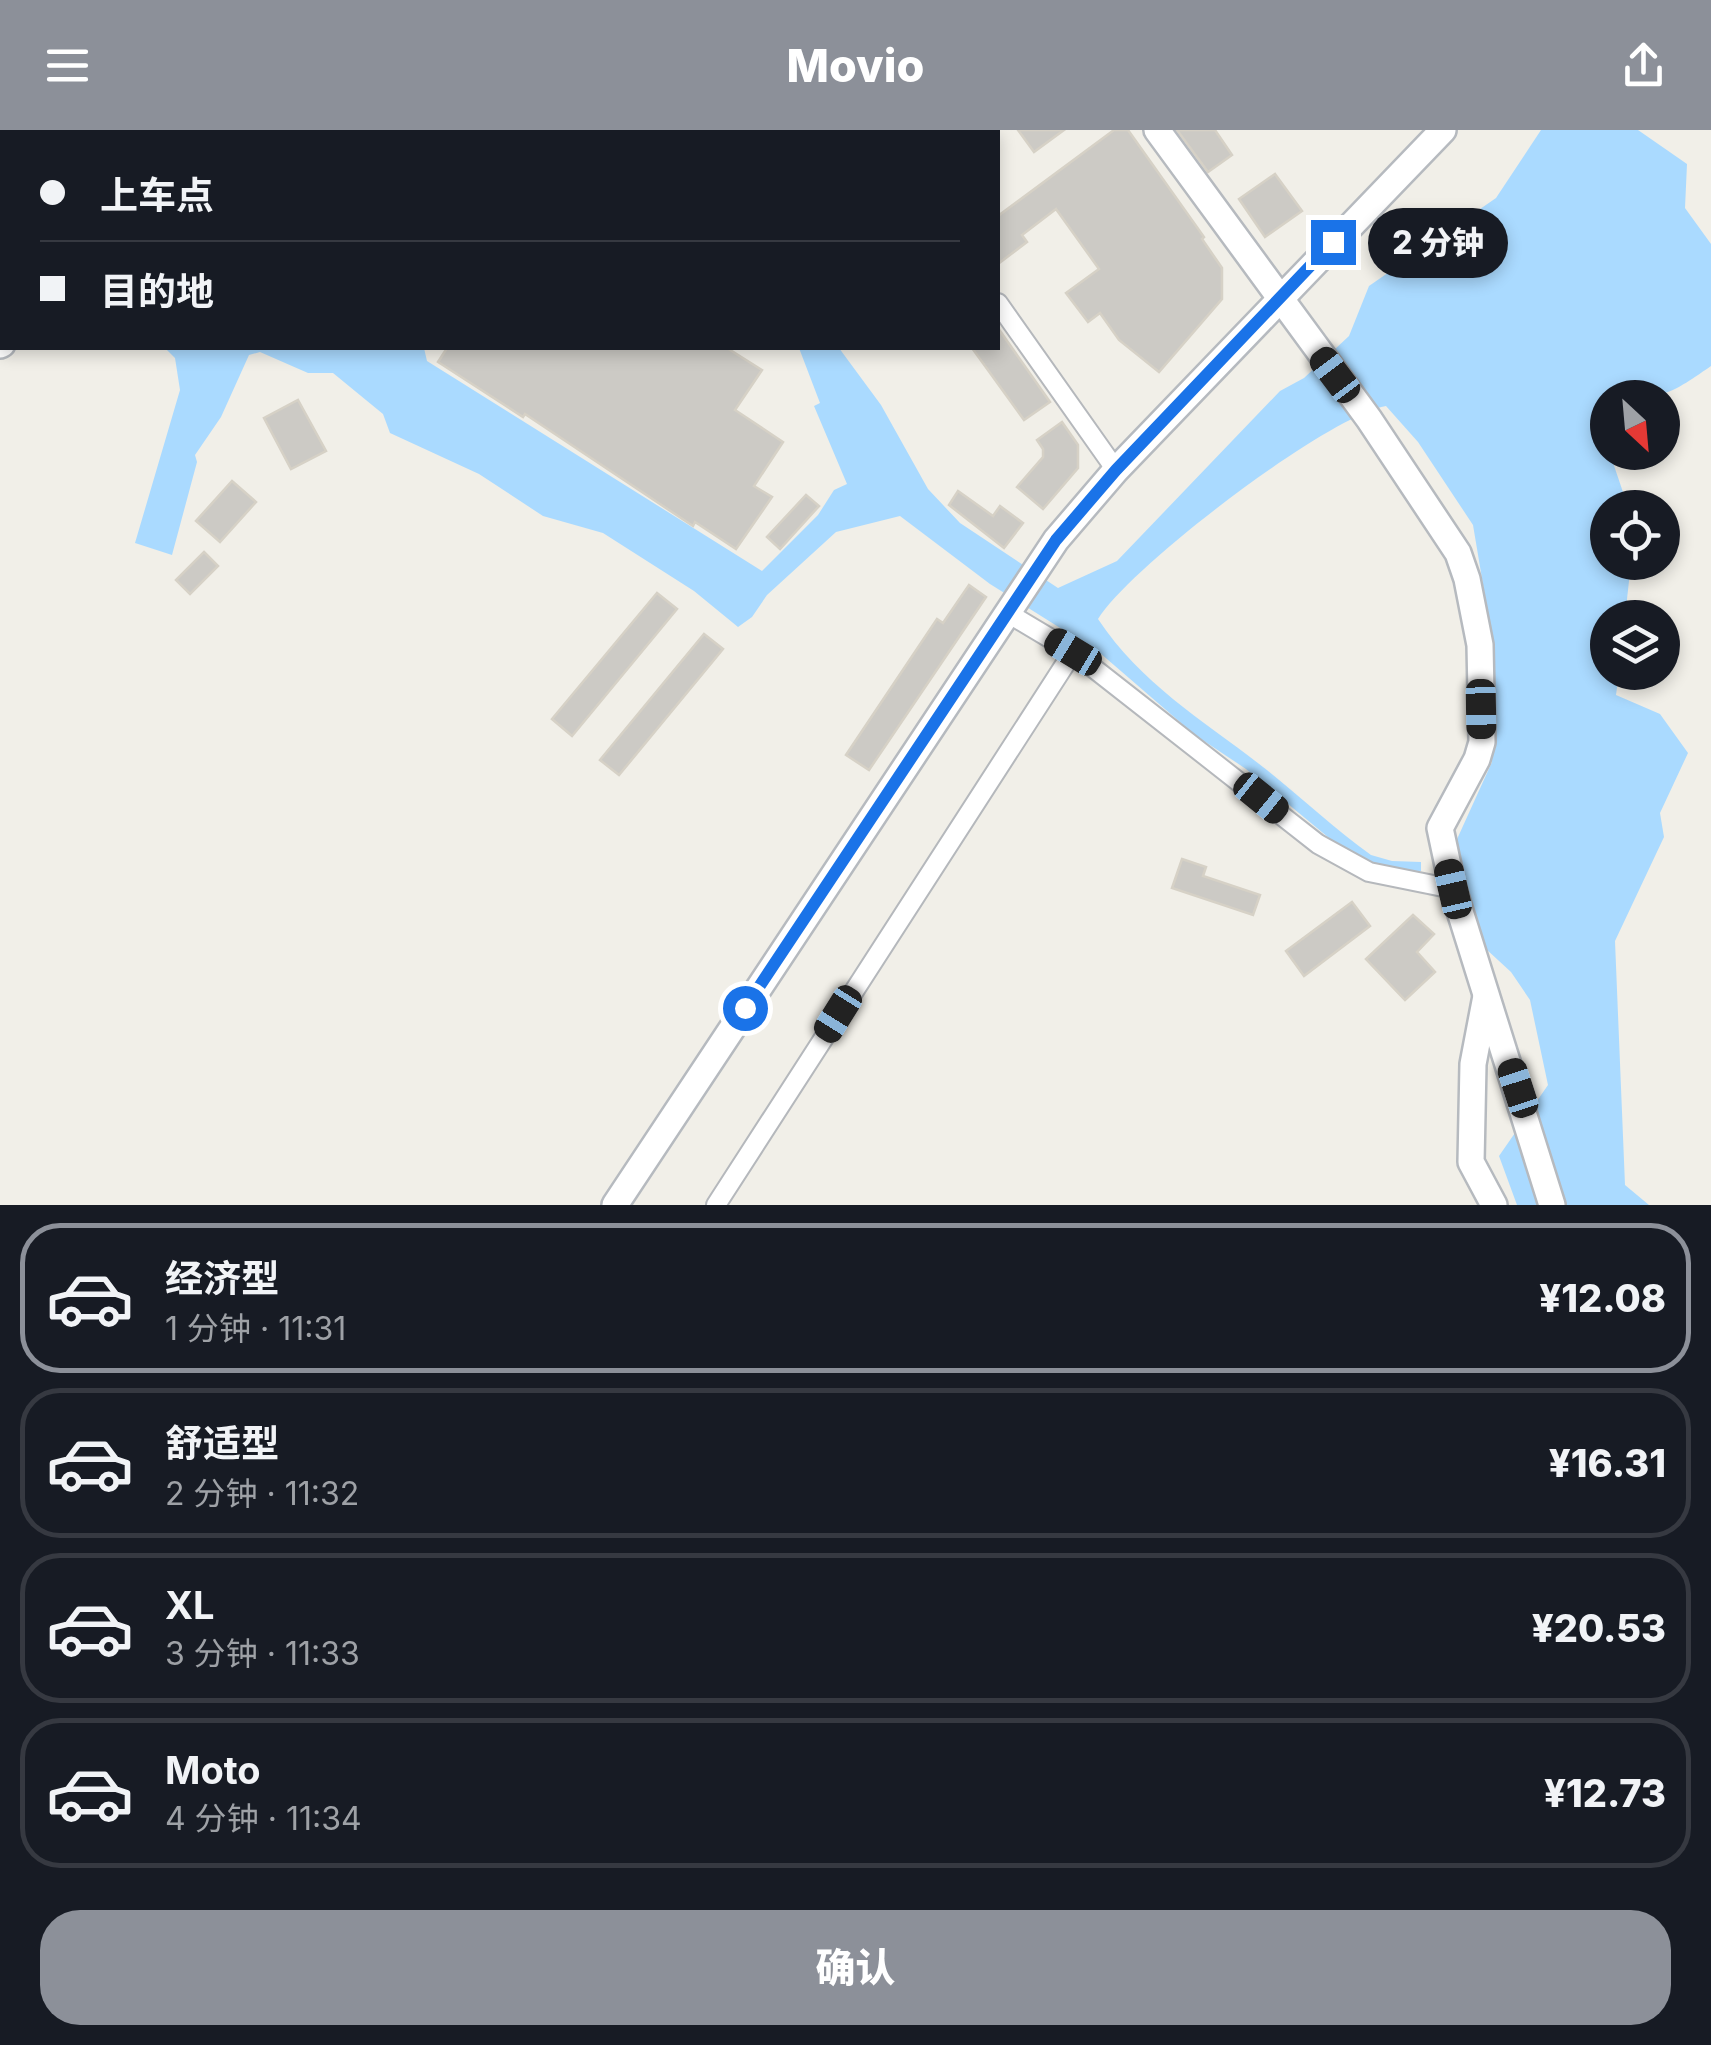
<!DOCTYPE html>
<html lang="zh">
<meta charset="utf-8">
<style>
body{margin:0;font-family:Inter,"Noto Sans SC",sans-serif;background:#242831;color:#f1f3f6;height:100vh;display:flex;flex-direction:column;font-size:38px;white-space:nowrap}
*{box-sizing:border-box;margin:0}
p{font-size:32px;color:#9ea1a6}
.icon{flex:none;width:55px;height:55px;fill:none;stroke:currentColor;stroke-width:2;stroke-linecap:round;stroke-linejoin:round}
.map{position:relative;height:1075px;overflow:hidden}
.panel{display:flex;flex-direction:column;background:#171b24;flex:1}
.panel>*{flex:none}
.banner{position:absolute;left:0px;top:0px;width:1000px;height:220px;box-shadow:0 5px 15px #0003;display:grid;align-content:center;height:220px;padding:0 40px;background:#171b24}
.needle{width:65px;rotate:154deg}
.tools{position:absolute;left:1590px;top:250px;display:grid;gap:20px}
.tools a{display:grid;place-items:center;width:90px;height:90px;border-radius:50%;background:#171b24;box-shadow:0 5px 15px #0003;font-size:50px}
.end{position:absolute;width:45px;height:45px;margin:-22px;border:12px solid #1a73e8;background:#fff;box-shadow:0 0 0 5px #fff}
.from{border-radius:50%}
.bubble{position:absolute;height:70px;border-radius:35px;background:#171b24;box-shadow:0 5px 15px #0003;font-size:32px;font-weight:800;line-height:70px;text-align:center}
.car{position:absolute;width:30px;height:60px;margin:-30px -15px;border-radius:12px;box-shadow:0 0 8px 2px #0007;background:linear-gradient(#222 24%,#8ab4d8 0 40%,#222 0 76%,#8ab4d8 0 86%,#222 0)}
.banner b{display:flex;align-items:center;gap:35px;height:95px;font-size:38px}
.banner b+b{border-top:2px solid #363941}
.banner i{width:25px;height:25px;background:#f1f3f6}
ul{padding:18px 0 0;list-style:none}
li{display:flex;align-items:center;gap:30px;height:150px;margin:0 20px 15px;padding:0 20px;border:5px solid #363941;border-radius:40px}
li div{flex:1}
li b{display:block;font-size:38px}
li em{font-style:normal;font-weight:800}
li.active{border-color:#8c9099}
li>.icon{width:90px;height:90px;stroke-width:1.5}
.button{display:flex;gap:20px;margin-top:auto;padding:20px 40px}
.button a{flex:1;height:115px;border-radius:40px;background:#8c9099;color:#fff;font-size:40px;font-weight:800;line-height:115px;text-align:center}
header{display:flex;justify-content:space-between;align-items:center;height:130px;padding:0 40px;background:#8c9099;color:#fff;font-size:45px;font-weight:800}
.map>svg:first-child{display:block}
</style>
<header><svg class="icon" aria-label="menu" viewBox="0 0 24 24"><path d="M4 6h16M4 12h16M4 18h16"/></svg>Movio<svg class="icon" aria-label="share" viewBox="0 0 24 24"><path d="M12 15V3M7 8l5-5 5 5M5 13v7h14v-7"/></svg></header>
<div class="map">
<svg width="1711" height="1075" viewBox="0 0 1711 1075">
<rect width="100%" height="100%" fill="#f1efe8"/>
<path fill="#aadaff" d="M1541,0h97l49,34 -2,44 26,36v122c-46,32 -47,31 -103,32l-1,30 -4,5 25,74 -20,1v54l23,1 -6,54 -17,1v54l11,1 -3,22 44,19 28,39 -28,60 4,24 -49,104 10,244 24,20h-132l-18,-49 49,-71 -18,-85 -19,-28 -25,-23 -33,-101 39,-86 2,-112 -21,-125 -55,-83 -32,-36c-60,11 -255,160 -288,213 44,66 105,101 165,148 37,29 70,61 108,88l21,6 29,1v9l-36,4 -21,-8 -118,-98 -51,-34 -95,-82 -110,-69 -90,-68 -64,16 -69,63 -15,22 -14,10 -44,-36 -91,-58 -60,-17 -64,-42 -89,-41 -7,-19 -50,-41h-25l-48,-21 -11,3 -28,62 -26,38 2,7 -25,93 -37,-12 45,-153 -5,-32 -10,-10h259l3,13 335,210 56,-56 16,-25 13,-6 -33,-78 6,-3 -21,-55h40l42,57 47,84 32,34 98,65 59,-27 163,-170 24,-13 45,-42 20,-50 127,-88z"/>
<g fill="#cccac5" stroke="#d6d1c6" stroke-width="2.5">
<polygon points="1018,0 1064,0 1034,22"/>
<polygon points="1114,0 1128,0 1204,107 1202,109 1222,138 1222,169 1159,242 1119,210 1100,183 1088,192 1066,163 1099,139 1056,79 1022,105 1027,112 998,134 998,86"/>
<polygon points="1177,0 1215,0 1232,25 1208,42"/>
<polygon points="1275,44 1302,81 1265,107 1239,69"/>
<polygon points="998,198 1050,272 1024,290 972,218 998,218"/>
<polygon points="447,218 727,218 762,240 735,280 783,312 754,356 772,367 736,419 695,392 693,396 525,284 523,287 438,232"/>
<polygon points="298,270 326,321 291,339 264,288"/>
<polygon points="1062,292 1078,315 1078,338 1043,379 1017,357 1043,327 1043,319 1037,310"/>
<polygon points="232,351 256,372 220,412 196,391"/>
<polygon points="958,361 993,386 1000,376 1023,393 1004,418 949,375"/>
<polygon points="806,365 819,376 780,419 767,407"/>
<polygon points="204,422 218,436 190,464 176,450"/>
<polygon points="969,455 986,467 869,640 846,625 937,489 943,493"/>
<polygon points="657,463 677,479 572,606 552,589"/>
<polygon points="704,504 723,519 619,645 600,630"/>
<polygon points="1182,729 1206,737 1203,746 1260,765 1253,785 1172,758"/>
<polygon points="1352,772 1370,796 1304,846 1286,821"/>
<polygon points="1413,785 1434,804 1417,822 1435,842 1405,870 1366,829"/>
</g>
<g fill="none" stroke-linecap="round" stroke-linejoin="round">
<defs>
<g id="street">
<polyline points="116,0 119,2"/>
<polyline points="882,0 884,2"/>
<polyline points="398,2 405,0"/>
<polyline points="998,173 1116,340"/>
<polyline points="1006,482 1073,522 1318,714 1369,742 1453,759"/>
<polyline points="716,1075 1073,522"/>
</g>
<g id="secondary">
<polyline points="1157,0 1369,289 1458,423 1467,449 1480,515 1482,612 1477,629 1440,698 1453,759 1552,1075"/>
<polyline points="478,2 483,0"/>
<polyline points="0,215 2,214"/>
<polyline points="1486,866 1473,934 1471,1032 1494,1075"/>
<polyline points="615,1075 1056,410 1116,340 1443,0"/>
</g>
</defs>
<use href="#street" stroke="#b5b8bc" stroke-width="22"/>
<use href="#secondary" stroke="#b6babf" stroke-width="30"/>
<use href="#street" stroke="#fff" stroke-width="18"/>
<use href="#secondary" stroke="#fff" stroke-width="25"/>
</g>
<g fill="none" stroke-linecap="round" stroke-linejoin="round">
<polyline stroke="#1a73e8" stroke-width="12" points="745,878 1056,410 1116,340 1333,112"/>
</g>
</svg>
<div class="tools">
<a><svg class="needle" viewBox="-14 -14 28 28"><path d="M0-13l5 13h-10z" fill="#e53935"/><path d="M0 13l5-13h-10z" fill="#9ea1a6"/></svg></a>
<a><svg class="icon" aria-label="locate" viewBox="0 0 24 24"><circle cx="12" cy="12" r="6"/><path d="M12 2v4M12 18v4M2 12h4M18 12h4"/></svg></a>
<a><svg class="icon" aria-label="layers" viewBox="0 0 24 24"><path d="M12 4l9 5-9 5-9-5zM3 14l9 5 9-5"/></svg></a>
</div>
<i class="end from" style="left:745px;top:878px"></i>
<i class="end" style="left:1333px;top:112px"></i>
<div class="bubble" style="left:1368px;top:78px;width:140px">2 分钟</div>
<i class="car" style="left:1335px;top:245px;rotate:323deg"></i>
<i class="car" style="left:1073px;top:522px;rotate:301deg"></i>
<i class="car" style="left:1481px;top:579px;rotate:179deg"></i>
<i class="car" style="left:1261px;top:668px;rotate:129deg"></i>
<i class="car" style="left:1453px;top:759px;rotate:347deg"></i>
<i class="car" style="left:838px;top:884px;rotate:212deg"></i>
<i class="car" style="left:1518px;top:958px;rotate:342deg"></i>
<div class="banner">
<b><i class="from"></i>上车点</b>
<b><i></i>目的地</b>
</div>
</div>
<section class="panel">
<ul>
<li class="active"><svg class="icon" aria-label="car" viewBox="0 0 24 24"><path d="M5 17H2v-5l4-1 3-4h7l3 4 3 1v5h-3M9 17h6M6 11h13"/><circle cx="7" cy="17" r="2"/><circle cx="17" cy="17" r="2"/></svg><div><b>经济型</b><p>1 分钟 · 11:31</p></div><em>¥12.08</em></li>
<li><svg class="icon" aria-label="car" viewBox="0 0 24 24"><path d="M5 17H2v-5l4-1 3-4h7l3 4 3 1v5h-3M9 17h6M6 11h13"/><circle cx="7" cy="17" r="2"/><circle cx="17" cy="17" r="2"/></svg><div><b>舒适型</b><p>2 分钟 · 11:32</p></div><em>¥16.31</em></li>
<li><svg class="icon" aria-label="car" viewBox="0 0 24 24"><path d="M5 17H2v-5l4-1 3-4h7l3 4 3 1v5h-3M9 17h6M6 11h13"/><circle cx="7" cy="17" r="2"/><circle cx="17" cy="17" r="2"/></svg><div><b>XL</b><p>3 分钟 · 11:33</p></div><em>¥20.53</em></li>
<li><svg class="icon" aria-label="car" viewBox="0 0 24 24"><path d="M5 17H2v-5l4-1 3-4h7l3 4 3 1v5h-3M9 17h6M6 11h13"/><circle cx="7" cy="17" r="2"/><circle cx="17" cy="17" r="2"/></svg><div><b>Moto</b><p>4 分钟 · 11:34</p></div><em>¥12.73</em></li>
</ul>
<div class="button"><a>确认</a></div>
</section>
